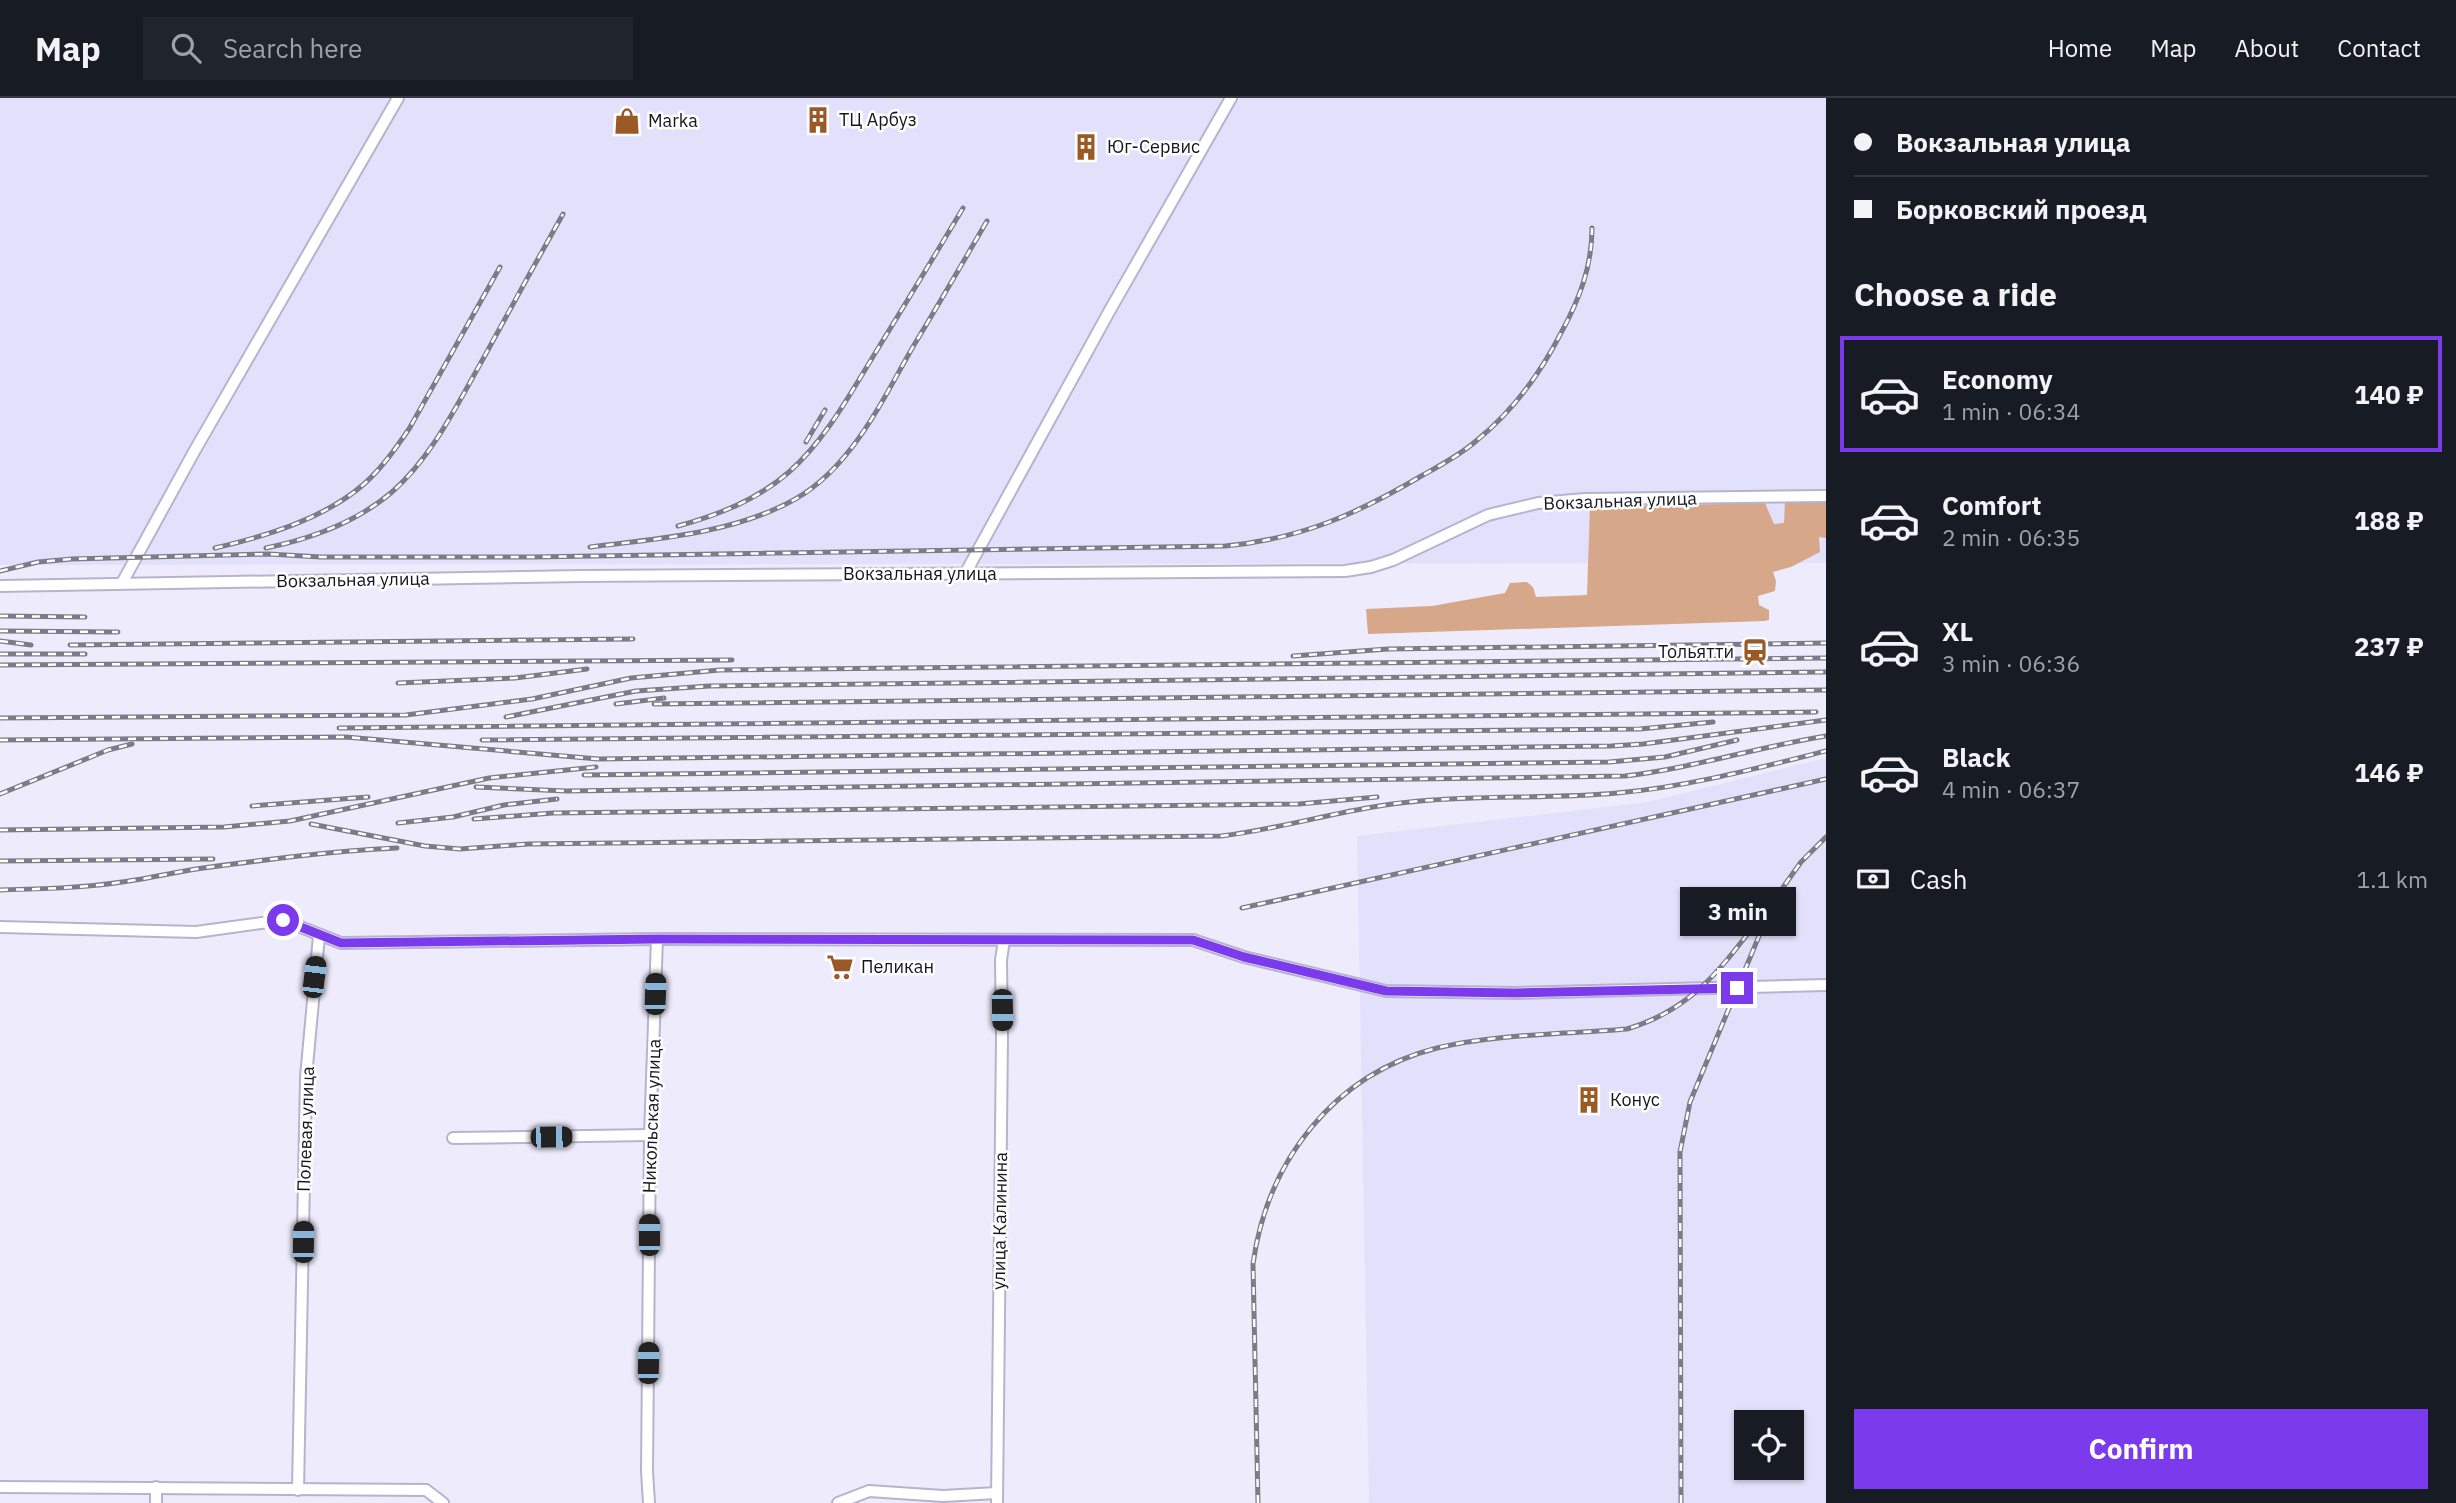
<!DOCTYPE html>
<meta charset="utf-8">
<style>
body{margin:0;font-family:"IBM Plex Sans",sans-serif;background:#20242c;color:#f1f3f6;height:100vh;display:flex;flex-direction:column;font-size:26px;white-space:nowrap}
*{box-sizing:border-box;margin:0}
p{font-size:23px;color:#9ea1a6}
.icon{flex:none;width:38px;height:38px;fill:none;stroke:currentColor;stroke-width:2;stroke-linecap:round;stroke-linejoin:round}
.map{position:relative;flex:1;overflow:hidden}
.sheet{display:flex;flex-direction:column;background:#171b24;width:630px}
.sheet>*{flex:none}
.banner{display:grid;align-content:center;height:154px;padding:0 28px;background:#171b24}
.controls{position:absolute;left:1734px;top:1312px;display:grid;gap:14px}
.controls a{display:grid;place-items:center;width:70px;height:70px;border-radius:0px;background:#171b24;box-shadow:0 2px 5px #0004;font-size:35px}
.end{position:absolute;width:32px;height:32px;margin:-16px;border:9px solid #7c3aed;background:#fff;box-shadow:0 0 0 4px #fff}
.from{border-radius:50%}
.bubble{position:absolute;height:49px;border-radius:0px;background:#171b24;box-shadow:0 2px 5px #0004;font-size:23px;font-weight:700;line-height:49px;text-align:center}
.car{position:absolute;width:21px;height:42px;margin:-21px -10px;border-radius:9px;box-shadow:0 0 5px 2px #0007;background:linear-gradient(#222 24%,#8ab4d8 0 40%,#222 0 76%,#8ab4d8 0 86%,#222 0)}
.banner b{display:flex;align-items:center;gap:24px;height:66px;font-size:26px}
.banner b+b{border-top:2px solid #363941}
.banner i{width:18px;height:18px;background:#f1f3f6}
ul{padding:0;list-style:none}
li{display:flex;align-items:center;gap:21px;height:116px;margin:0 14px 10px;padding:0 14px;border:4px solid transparent;border-radius:0px}
li div{flex:1}
li b{display:block;font-size:26px}
li em{font-style:normal;font-weight:700}
li.selected{border-color:#7c3aed}
li>.icon{width:63px;height:63px;stroke-width:1.5}
h2{padding:0 28px;font-size:32px;line-height:84px}
.pay{display:flex;align-items:center;gap:18px;height:77px;padding:0 28px;font-size:26px}
.pay p{margin-inline-start:auto}
.button{display:flex;gap:14px;margin-top:auto;padding:14px 28px}
.button a{flex:1;height:80px;border-radius:0px;background:#7c3aed;color:#fff;font-size:28px;font-weight:700;line-height:80px;text-align:center}
header{display:flex;align-items:center;gap:42px;box-sizing:border-box;height:98px;padding:0 35px;background:#171b24;border-bottom:2px solid #363941}
header strong{font-size:33px}
nav{display:flex;gap:38px;margin-inline-start:auto;font-size:24px}
.search{width:490px;height:63px;background:#20242c;display:flex;align-items:center;gap:18px;box-sizing:border-box;padding:0 24px;border-radius:0px;color:#9ea1a6;font-size:26px}
main{display:flex;flex:1;min-height:0}
.map>svg:first-child{display:block}
</style>
<header>
<strong>Map</strong>
<div class="search"><svg class="icon" aria-label="search" viewBox="0 0 24 24"><circle cx="10" cy="10" r="6"/><path d="M15 15l6 6"/></svg>Search here</div>
<nav><a>Home</a><a>Map</a><a>About</a><a>Contact</a></nav>
</header>
<main>
<div class="map">
<svg width="1826" height="1405" viewBox="0 0 1826 1405">
<rect width="100%" height="100%" fill="#eeecfc"/>
<g fill="#e3e0fb" fill-rule="evenodd">
<polygon points="0,0 1826,0 1826,465 0,467"/>
<path d="M1826,660v745h-457l-12,-667 291,-34zM1746,1325h46v45h-46z"/>
</g>
<polygon fill="#d6a889" points="1826,403 1826,440 1819,439 1820,454 1791,469 1773,474 1776,483 1775,493 1758,498 1759,507 1769,512 1769,522 1764,523 1368,536 1366,511 1432,508 1505,495 1510,485 1527,484 1533,489 1536,499 1587,497 1590,409 1765,405 1774,426 1784,425 1785,404"/>
<g fill="none" stroke-linecap="round" stroke-linejoin="round">
<defs>
<g id="minor">
<polyline points="965,476 1110,212 1231,0"/>
<polyline points="122,485 195,352 398,0"/>
<polyline points="0,488 582,478 1345,473 1371,469 1393,462 1488,417 1538,405 1585,401 1826,398"/>
<polyline points="0,829 196,834 283,822 341,845 657,841 1193,842 1244,859 1386,893 1515,895 1826,887"/>
<polyline points="453,1040 650,1037"/>
<polyline points="0,1389 426,1392 443,1405"/>
<polyline points="298,1392 306,979 319,838"/>
<polyline points="156,1405 156,1389"/>
<polyline points="649,1405 647,1373 650,1037 657,841"/>
<polyline points="838,1405 869,1393 943,1398 997,1395"/>
<polyline points="997,1405 1002,938 1001,862 1004,842"/>
</g>
</defs>
<use href="#minor" stroke="#b7b3cd" stroke-width="14"/>
<use href="#minor" stroke="#fff" stroke-width="10"/>
<defs>
<g id="rail">
<polyline points="806,344 825,312"/>
<path d="M678,428c40,-11 79,-26 111,-54 36,-32 60,-76 85,-117 30,-49 60,-98 89,-147"/>
<path d="M590,449c66,-8 136,-13 196,-43 63,-30 95,-102 128,-159 25,-41 49,-83 73,-124"/>
<path d="M215,450c51,-12 109,-29 149,-64 18,-16 32,-36 45,-55l91,-162"/>
<path d="M266,450c44,-9 91,-26 126,-56 40,-35 65,-87 91,-133 26,-48 53,-97 80,-145"/>
<path d="M0,473l38,-9 34,-3 196,-5 53,3h211l693,-11c76,-7 132,-32 198,-71 18,-10 37,-20 53,-34 36,-29 64,-67 85,-108 18,-33 31,-66 31,-105"/>
<polyline points="0,518 85,519"/>
<polyline points="0,533 118,534"/>
<polyline points="0,543 31,547"/>
<polyline points="70,547 633,541"/>
<polyline points="0,556 85,556"/>
<polyline points="1293,558 1388,551 1826,545"/>
<polyline points="0,567 732,562"/>
<polyline points="398,585 515,580 587,571"/>
<polyline points="616,606 664,600"/>
<polyline points="654,606 1826,592"/>
<polyline points="506,619 636,593 709,588 1826,574"/>
<polyline points="0,620 406,617 532,601 631,580 720,572 1826,560"/>
<polyline points="339,630 1816,614"/>
<polyline points="0,642 346,639 598,661 1611,648 1643,646 1826,622"/>
<polyline points="482,642 1640,631 1713,624"/>
<polyline points="584,677 1609,664 1665,659 1737,642"/>
<path d="M476,689l90,4 1059,-15c68,-8 133,-29 201,-40"/>
<polyline points="0,696 108,652 132,646"/>
<polyline points="252,708 368,699"/>
<polyline points="474,721 553,715 1299,706 1377,699"/>
<polyline points="398,725 453,719 504,707 557,701"/>
<path d="M311,726l114,22 35,3 68,-5 693,-8c67,-8 132,-30 199,-35 66,-6 132,-2 197,-8 70,-6 141,-25 209,-42"/>
<polyline points="0,732 224,729 290,723 489,680 596,669"/>
<polyline points="0,763 213,761"/>
<path d="M0,792c41,-1 82,-2 122,-8 25,-3 49,-9 74,-13 67,-9 134,-18 201,-21"/>
<polyline points="1242,810 1826,681"/>
<path d="M1258,1405l-5,-239c14,-103 81,-190 184,-216 57,-14 131,-14 190,-19 74,-22 101,-72 147,-129"/>
<polyline points="1681,1405 1680,1054 1690,1004 1774,802 1801,764 1826,739"/>
</g>
</defs>
<use href="#rail" stroke="#7c7b87" stroke-width="5"/>
<use href="#rail" stroke="#fff" stroke-width="2.5" stroke-dasharray="8" stroke-linecap="butt"/>
</g>
<g fill="none" stroke-linecap="round" stroke-linejoin="round">
<polyline stroke="#7c3aed" stroke-width="9" points="283,822 341,845 657,841 1193,842 1244,859 1386,893 1515,895 1737,890"/>
</g>
<defs>
<symbol id="building-bare" viewBox="-9 -9 18 18"><path d="M-4-6H4V6H1V3H-1V6H-4ZM-2.5-4.3h1.7v1.8h-1.7ZM.8-4.3h1.7v1.8H.8ZM-2.5-1h1.7V.8h-1.7ZM.8-1h1.7V.8H.8Z" fill="#9a5925" stroke="#fff" stroke-width="2.5" paint-order="stroke"/></symbol>
<symbol id="shop-bare" viewBox="-9 -9 18 18"><path d="M-5-2.5h2.3a2.7 3.5 0 0 1 5.4 0H5L5.5 6h-11ZM-1.5-2.5h3a1.5 2.3 0 0 0-3 0Z" fill="#9a5925" stroke="#fff" stroke-width="2.5" paint-order="stroke"/></symbol>
<symbol id="station-bare" viewBox="-9 -9 18 18"><path d="M-3-6H3Q5-6 5-4V2Q5 4 3 4L4.5 6H3L1.5 4h-3L-3 6H-4.5L-3 4Q-5 4-5 2V-4Q-5-6-3-6ZM-3.5-4v3h7v-3ZM-3.5 1v1.5H-2V1ZM2 1v1.5H3.5V1Z" fill="#9a5925" stroke="#fff" stroke-width="2.5" paint-order="stroke"/></symbol>
<symbol id="supermarket-bare" viewBox="-9 -9 18 18"><path d="M-6-5.5h2.5l.6 2H6L4.5 2H-2.5L-4.4-4H-6ZM-1.5 3.2a1.3 1.3 0 1 0 .1 0ZM3 3.2a1.3 1.3 0 1 0 .1 0Z" fill="#9a5925" stroke="#fff" stroke-width="2.5" paint-order="stroke"/></symbol>
</defs>
<g fill-rule="evenodd">
<use href="#building-bare" x="799" y="3" width="38" height="38"/>
<use href="#shop-bare" x="608" y="4" width="38" height="38"/>
<use href="#building-bare" x="1067" y="30" width="38" height="38"/>
<use href="#station-bare" x="1736" y="535" width="38" height="38"/>
<use href="#supermarket-bare" x="821" y="850" width="38" height="38"/>
<use href="#building-bare" x="1570" y="983" width="38" height="38"/>
</g>
<g text-anchor="middle" stroke-width="5" stroke-linejoin="round" paint-order="stroke">
<g font-size="18" fill="#16151e" stroke="#fff" text-anchor="start">
<text x="839" y="28">ТЦ Арбуз</text>
<text x="648" y="29">Marka</text>
<text x="1107" y="55">Юг-Сервис</text>
<text x="1734" y="560" text-anchor="end">Тольятти</text>
<text x="861" y="875">Пеликан</text>
<text x="1610" y="1008">Конус</text>
</g>
<g font-size="18" fill="#16151e" stroke="#fff">
<text transform="translate(1620 403) rotate(-2)" y="6">Вокзальная улица</text>
<text x="920" y="482">Вокзальная улица</text>
<text transform="translate(353 482) rotate(-1)" y="6">Вокзальная улица</text>
<text transform="translate(652 1018) rotate(-88)" y="6">Никольская улица</text>
<text transform="translate(306 1031) rotate(-88)" y="6">Полевая улица</text>
<text transform="translate(1000 1123) rotate(-89)" y="6">улица Калинина</text>
</g>
</g>
</svg>
<div class="controls">
<a><svg class="icon" aria-label="locate" viewBox="0 0 24 24"><circle cx="12" cy="12" r="6"/><path d="M12 2v4M12 18v4M2 12h4M18 12h4"/></svg></a>
</div>
<i class="end from" style="left:283px;top:822px"></i>
<i class="end" style="left:1737px;top:890px"></i>
<div class="bubble" style="left:1680px;top:789px;width:116px">3 min</div>
<i class="car" style="left:314px;top:879px;rotate:7deg"></i>
<i class="car" style="left:655px;top:896px;rotate:2deg"></i>
<i class="car" style="left:1002px;top:912px;rotate:179deg"></i>
<i class="car" style="left:551px;top:1039px;rotate:89deg"></i>
<i class="car" style="left:649px;top:1137px;rotate:0deg"></i>
<i class="car" style="left:303px;top:1144px;rotate:1deg"></i>
<i class="car" style="left:648px;top:1265px;rotate:1deg"></i>
</div>
<section class="sheet">
<div class="banner">
<b><i class="from"></i>Вокзальная улица</b>
<b><i></i>Борковский проезд</b>
</div>
<h2>Choose a ride</h2>
<ul>
<li class="selected"><svg class="icon" aria-label="car" viewBox="0 0 24 24"><path d="M5 17H2v-5l4-1 3-4h7l3 4 3 1v5h-3M9 17h6M6 11h13"/><circle cx="7" cy="17" r="2"/><circle cx="17" cy="17" r="2"/></svg><div><b>Economy</b><p>1 min · 06:34</p></div><em>140 ₽</em></li>
<li><svg class="icon" aria-label="car" viewBox="0 0 24 24"><path d="M5 17H2v-5l4-1 3-4h7l3 4 3 1v5h-3M9 17h6M6 11h13"/><circle cx="7" cy="17" r="2"/><circle cx="17" cy="17" r="2"/></svg><div><b>Comfort</b><p>2 min · 06:35</p></div><em>188 ₽</em></li>
<li><svg class="icon" aria-label="car" viewBox="0 0 24 24"><path d="M5 17H2v-5l4-1 3-4h7l3 4 3 1v5h-3M9 17h6M6 11h13"/><circle cx="7" cy="17" r="2"/><circle cx="17" cy="17" r="2"/></svg><div><b>XL</b><p>3 min · 06:36</p></div><em>237 ₽</em></li>
<li><svg class="icon" aria-label="car" viewBox="0 0 24 24"><path d="M5 17H2v-5l4-1 3-4h7l3 4 3 1v5h-3M9 17h6M6 11h13"/><circle cx="7" cy="17" r="2"/><circle cx="17" cy="17" r="2"/></svg><div><b>Black</b><p>4 min · 06:37</p></div><em>146 ₽</em></li>
</ul>
<div class="pay"><svg class="icon" aria-label="cash" viewBox="0 0 24 24"><path d="M3 7h18v10H3z"/><circle cx="12" cy="12" r="2"/></svg>Cash<p>1.1 km</p></div>
<div class="button"><a>Confirm</a></div>
</section>
</main>
